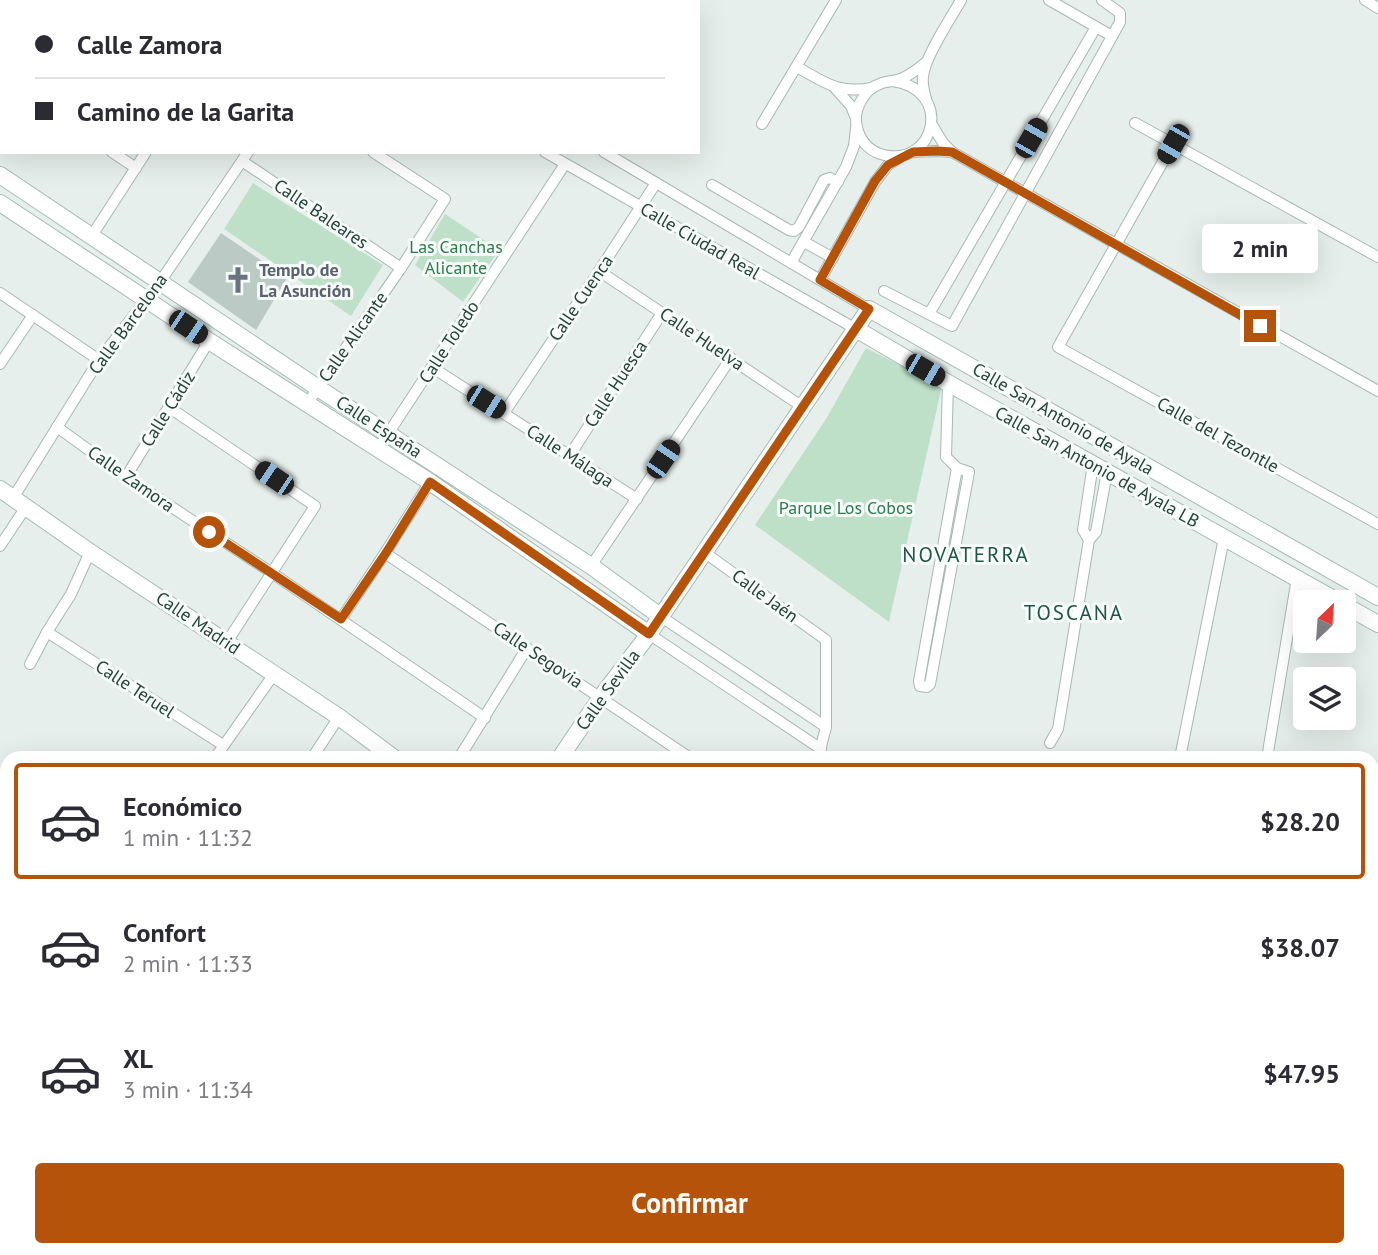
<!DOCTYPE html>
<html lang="es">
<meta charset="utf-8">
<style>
body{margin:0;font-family:"PT Sans",sans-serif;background:#f2f2f3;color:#2b2b33;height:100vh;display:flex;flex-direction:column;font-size:26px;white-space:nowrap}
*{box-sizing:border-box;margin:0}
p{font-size:23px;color:#7c7c81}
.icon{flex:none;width:38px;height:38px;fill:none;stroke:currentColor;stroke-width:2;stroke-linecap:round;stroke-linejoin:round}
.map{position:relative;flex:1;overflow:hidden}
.sheet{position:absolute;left:0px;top:751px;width:1379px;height:506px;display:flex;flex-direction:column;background:#fff;border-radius:21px 21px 0 0;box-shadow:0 7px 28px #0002}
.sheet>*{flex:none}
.top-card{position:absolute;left:0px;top:0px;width:700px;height:154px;box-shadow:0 7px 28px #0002;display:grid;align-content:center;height:154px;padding:0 35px;background:#fff}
.needle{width:46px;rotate:25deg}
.buttons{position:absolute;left:1293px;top:590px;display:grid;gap:14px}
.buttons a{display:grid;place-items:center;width:63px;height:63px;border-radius:7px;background:#fff;box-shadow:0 7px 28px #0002;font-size:35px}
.end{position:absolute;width:32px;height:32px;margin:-16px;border:9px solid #b45309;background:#fff;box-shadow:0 0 0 4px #fff}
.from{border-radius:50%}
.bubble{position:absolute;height:49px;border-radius:7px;background:#fff;box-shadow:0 7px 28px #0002;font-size:23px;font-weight:700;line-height:49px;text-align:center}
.car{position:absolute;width:21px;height:42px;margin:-21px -10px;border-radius:9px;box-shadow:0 0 5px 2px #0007;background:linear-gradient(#222 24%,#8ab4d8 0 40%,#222 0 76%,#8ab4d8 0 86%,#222 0)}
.top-card b{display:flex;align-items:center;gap:24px;height:66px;font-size:26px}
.top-card b+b{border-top:2px solid #e1e1e2}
.top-card i{width:18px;height:18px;background:#2b2b33}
ul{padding:12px 0 0;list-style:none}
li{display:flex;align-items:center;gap:21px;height:116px;margin:0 14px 10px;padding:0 21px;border:4px solid transparent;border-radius:7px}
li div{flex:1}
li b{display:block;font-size:26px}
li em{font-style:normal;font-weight:700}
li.current{border-color:#b45309}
li>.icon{width:63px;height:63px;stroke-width:1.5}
.action{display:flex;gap:14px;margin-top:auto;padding:14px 35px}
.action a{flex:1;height:80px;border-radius:7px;background:#b45309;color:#fff;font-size:28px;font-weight:700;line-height:80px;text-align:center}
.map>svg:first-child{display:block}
</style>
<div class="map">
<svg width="1378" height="1255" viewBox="0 0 1378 1255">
<rect width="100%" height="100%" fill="#e6efeb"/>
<g fill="#bfe0c8">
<polygon points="253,183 383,265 351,316 224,229"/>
<polygon points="445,214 499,250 463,302 415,265"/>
<polygon points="866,348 942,386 889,622 755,525 826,419"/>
</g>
<polygon fill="#bbcac4" points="221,233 287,278 256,330 188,282"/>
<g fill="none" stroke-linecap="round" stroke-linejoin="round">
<defs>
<g id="street">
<polyline points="109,0 112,2"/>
<polyline points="276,0 280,2"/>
<polyline points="345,0 348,2"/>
<polyline points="1049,0 1112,36"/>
<polyline points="1365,0 1378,8"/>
<polyline points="49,2 50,0"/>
<path d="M797,67c29,16 41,27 75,21"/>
<polyline points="0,79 2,77"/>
<path d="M892,81c62,8 44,86 -8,74 -13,-3 -22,-12 -26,-24 -7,-19 5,-42 24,-48 7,-2 14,-2 21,-5 8,-4 15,-9 22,-15"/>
<polyline points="835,88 851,106 855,116"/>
<path d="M926,99c-2,-7 -4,-15 -3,-22 1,-19 28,-59 38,-77"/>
<polyline points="931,123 943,143 952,152 1378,391"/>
<polyline points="1135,123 1378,257"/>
<polyline points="762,124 836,0"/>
<polyline points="1173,144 1058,347 1378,524"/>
<polyline points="112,152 136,168"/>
<polyline points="545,152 856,329"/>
<polyline points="604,152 869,309"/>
<polyline points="913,152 937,151 952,152"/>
<polyline points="242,161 401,268"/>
<polyline points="712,185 789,230 794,231 799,227 824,180 830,178 838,182"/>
<polyline points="91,237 146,152"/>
<polyline points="804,242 833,258"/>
<polyline points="791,263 846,167 854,146 856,128"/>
<polyline points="599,271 803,407"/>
<polyline points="820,280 875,182 888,165 899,158"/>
<polyline points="884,291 952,326 1120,22 1120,13 1102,0"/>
<polyline points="0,293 99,360"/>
<polyline points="929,314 1096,27"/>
<polyline points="0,364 33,315"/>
<polyline points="433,368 637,499"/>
<polyline points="948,383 946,457 957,468 969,472 930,684 927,687 920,686 919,681 957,468"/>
<polyline points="307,404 401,268 445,199 373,152"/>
<polyline points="170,408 315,506 227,642"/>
<polyline points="504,413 599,271 656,183"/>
<polyline points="57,427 126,477 272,573 485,718"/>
<polyline points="378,449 565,164"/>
<polyline points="570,455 662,313"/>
<polyline points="126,477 209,341"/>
<polyline points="13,498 99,360 160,282 248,152"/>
<polyline points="1089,540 1083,530 1093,464"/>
<polyline points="0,546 26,507"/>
<polyline points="704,552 826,640 826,727 818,758"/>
<polyline points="385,553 690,758"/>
<polyline points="591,566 731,358"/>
<polyline points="660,616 826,727"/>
<polyline points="341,619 385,553 430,482"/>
<polyline points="47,632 223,745"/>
<polyline points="649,634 821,749"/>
<polyline points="30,664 47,632 71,594 90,552"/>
<polyline points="1050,743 1058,729 1089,540 1096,532 1107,472"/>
<polyline points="215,758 274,674"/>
<polyline points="312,758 339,717"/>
<polyline points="459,758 527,648"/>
<polyline points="1180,758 1224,538"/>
<polyline points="1267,758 1297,578"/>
<polyline points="0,808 7,812"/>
<polyline points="1372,850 1378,832"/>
<polyline points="0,909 7,899"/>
<polyline points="1378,1052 1372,1070 1373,1077 1378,1082"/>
<polyline points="1372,1145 1378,1146"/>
<polyline points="1372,1166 1378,1168"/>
<polyline points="658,1250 666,1255"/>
<polyline points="1182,1250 1200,1255"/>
<polyline points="365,1255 369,1250"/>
<polyline points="1281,1255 1283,1250"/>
</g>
<g id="secondary">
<polyline points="0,175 318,388 591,566 660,616"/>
<polyline points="0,203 209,341 430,482 649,634"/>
<polyline points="856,329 948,383 1339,602"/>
<polyline points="0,489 90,552 339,717 394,758"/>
<polyline points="1344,605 1378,624"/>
<polyline points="560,758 601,697 649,634 869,309 1378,597"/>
<polyline points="0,1077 7,1081"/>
<polyline points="255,1250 263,1255"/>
</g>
</defs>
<use href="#street" stroke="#a8b8b2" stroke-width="12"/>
<use href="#secondary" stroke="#a4bbb3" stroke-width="18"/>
<use href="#street" stroke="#fff" stroke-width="10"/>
<use href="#secondary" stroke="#fff" stroke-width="16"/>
</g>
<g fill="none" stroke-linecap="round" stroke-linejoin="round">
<polyline stroke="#b45309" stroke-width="9" points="209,532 341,619 386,553 430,482 649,634 869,309 820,280 875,181 888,165 913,152 937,151 952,152 1260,326"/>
</g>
<defs>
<symbol id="church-bare" viewBox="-9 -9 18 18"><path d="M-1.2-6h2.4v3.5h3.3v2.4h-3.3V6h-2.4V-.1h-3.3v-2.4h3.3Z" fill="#6b7280" stroke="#f7fbf9" stroke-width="2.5" paint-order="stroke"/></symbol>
</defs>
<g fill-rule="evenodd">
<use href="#church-bare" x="219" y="261" width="38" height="38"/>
</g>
<g text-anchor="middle" stroke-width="6" stroke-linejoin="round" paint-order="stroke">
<g font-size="18" fill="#24423a" stroke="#f7fbf9">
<text transform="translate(321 214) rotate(34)" y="6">Calle Baleares</text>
<text transform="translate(700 241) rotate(30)" y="6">Calle Ciudad Real</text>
<text transform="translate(581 298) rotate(-56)" y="6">Calle Cuenca</text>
<text transform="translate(128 324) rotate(-54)" y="6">Calle Barcelona</text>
<text transform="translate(353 337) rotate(-55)" y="6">Calle Alicante</text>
<text transform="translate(702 339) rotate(34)" y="6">Calle Huelva</text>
<text transform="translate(449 342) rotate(-57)" y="6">Calle Toledo</text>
<text transform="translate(616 384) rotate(-57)" y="6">Calle Huesca</text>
<text transform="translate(168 409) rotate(-58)" y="6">Calle Cádiz</text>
<text transform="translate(1063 419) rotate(30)" y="6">Calle San Antonio de Ayala</text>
<text transform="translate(379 427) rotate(33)" y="6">Calle España</text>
<text transform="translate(1218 435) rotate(29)" y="6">Calle del Tezontle</text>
<text transform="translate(570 456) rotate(33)" y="6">Calle Málaga</text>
<text transform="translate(1097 467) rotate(29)" y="6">Calle San Antonio de Ayala LB</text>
<text transform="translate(131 479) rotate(35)" y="6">Calle Zamora</text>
<text transform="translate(765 596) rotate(36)" y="6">Calle Jaén</text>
<text transform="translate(198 623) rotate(34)" y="6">Calle Madrid</text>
<text transform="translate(538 655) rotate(34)" y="6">Calle Segovia</text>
<text transform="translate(135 689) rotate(33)" y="6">Calle Teruel</text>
<text transform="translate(608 690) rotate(-54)" y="6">Calle Sevilla</text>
</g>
<g font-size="18" fill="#2d7a4b" stroke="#f7fbf9">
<text x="456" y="253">Las Canchas<tspan x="456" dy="21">Alicante</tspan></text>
<text x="846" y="514">Parque Los Cobos</text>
</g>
<g font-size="18" font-weight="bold" fill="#5b616d" stroke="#f7fbf9" text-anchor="start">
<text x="259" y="276">Templo de<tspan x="259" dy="21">La Asunción</tspan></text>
</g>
<g font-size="21" letter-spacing="2" fill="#1f5548" stroke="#f7fbf9">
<text x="966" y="562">NOVATERRA</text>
<text x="1074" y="620">TOSCANA</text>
</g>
</g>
</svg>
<div class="buttons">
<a><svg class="needle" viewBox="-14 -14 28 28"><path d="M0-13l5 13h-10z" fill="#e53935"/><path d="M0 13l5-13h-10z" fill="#7c7c81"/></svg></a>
<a><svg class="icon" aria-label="layers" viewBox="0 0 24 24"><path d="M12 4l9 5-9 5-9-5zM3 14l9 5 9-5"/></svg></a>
</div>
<i class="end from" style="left:209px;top:532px"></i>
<i class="end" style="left:1260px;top:326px"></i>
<div class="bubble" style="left:1202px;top:224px;width:116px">2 min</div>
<i class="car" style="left:1031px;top:138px;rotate:30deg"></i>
<i class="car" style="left:1173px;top:144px;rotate:210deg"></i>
<i class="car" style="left:188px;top:327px;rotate:124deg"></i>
<i class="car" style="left:925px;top:370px;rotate:120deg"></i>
<i class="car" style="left:486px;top:402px;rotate:122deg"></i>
<i class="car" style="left:663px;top:459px;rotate:34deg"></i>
<i class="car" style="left:274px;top:478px;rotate:304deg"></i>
<div class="top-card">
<b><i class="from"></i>Calle Zamora</b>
<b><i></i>Camino de la Garita</b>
</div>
<section class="sheet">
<ul>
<li class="current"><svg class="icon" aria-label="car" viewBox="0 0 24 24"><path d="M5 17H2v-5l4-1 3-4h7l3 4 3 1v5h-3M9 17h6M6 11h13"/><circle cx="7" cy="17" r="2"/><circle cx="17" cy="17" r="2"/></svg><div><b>Económico</b><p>1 min · 11:32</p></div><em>$28.20</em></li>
<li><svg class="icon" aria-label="car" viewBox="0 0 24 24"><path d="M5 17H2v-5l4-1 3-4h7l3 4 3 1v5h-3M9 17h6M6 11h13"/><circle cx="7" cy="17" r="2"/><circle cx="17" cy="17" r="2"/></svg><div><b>Confort</b><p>2 min · 11:33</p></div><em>$38.07</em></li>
<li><svg class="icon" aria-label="car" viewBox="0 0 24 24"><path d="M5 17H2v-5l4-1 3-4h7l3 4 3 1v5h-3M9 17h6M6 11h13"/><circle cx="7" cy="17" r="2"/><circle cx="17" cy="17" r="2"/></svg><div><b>XL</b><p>3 min · 11:34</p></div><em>$47.95</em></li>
</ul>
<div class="action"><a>Confirmar</a></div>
</section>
</div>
